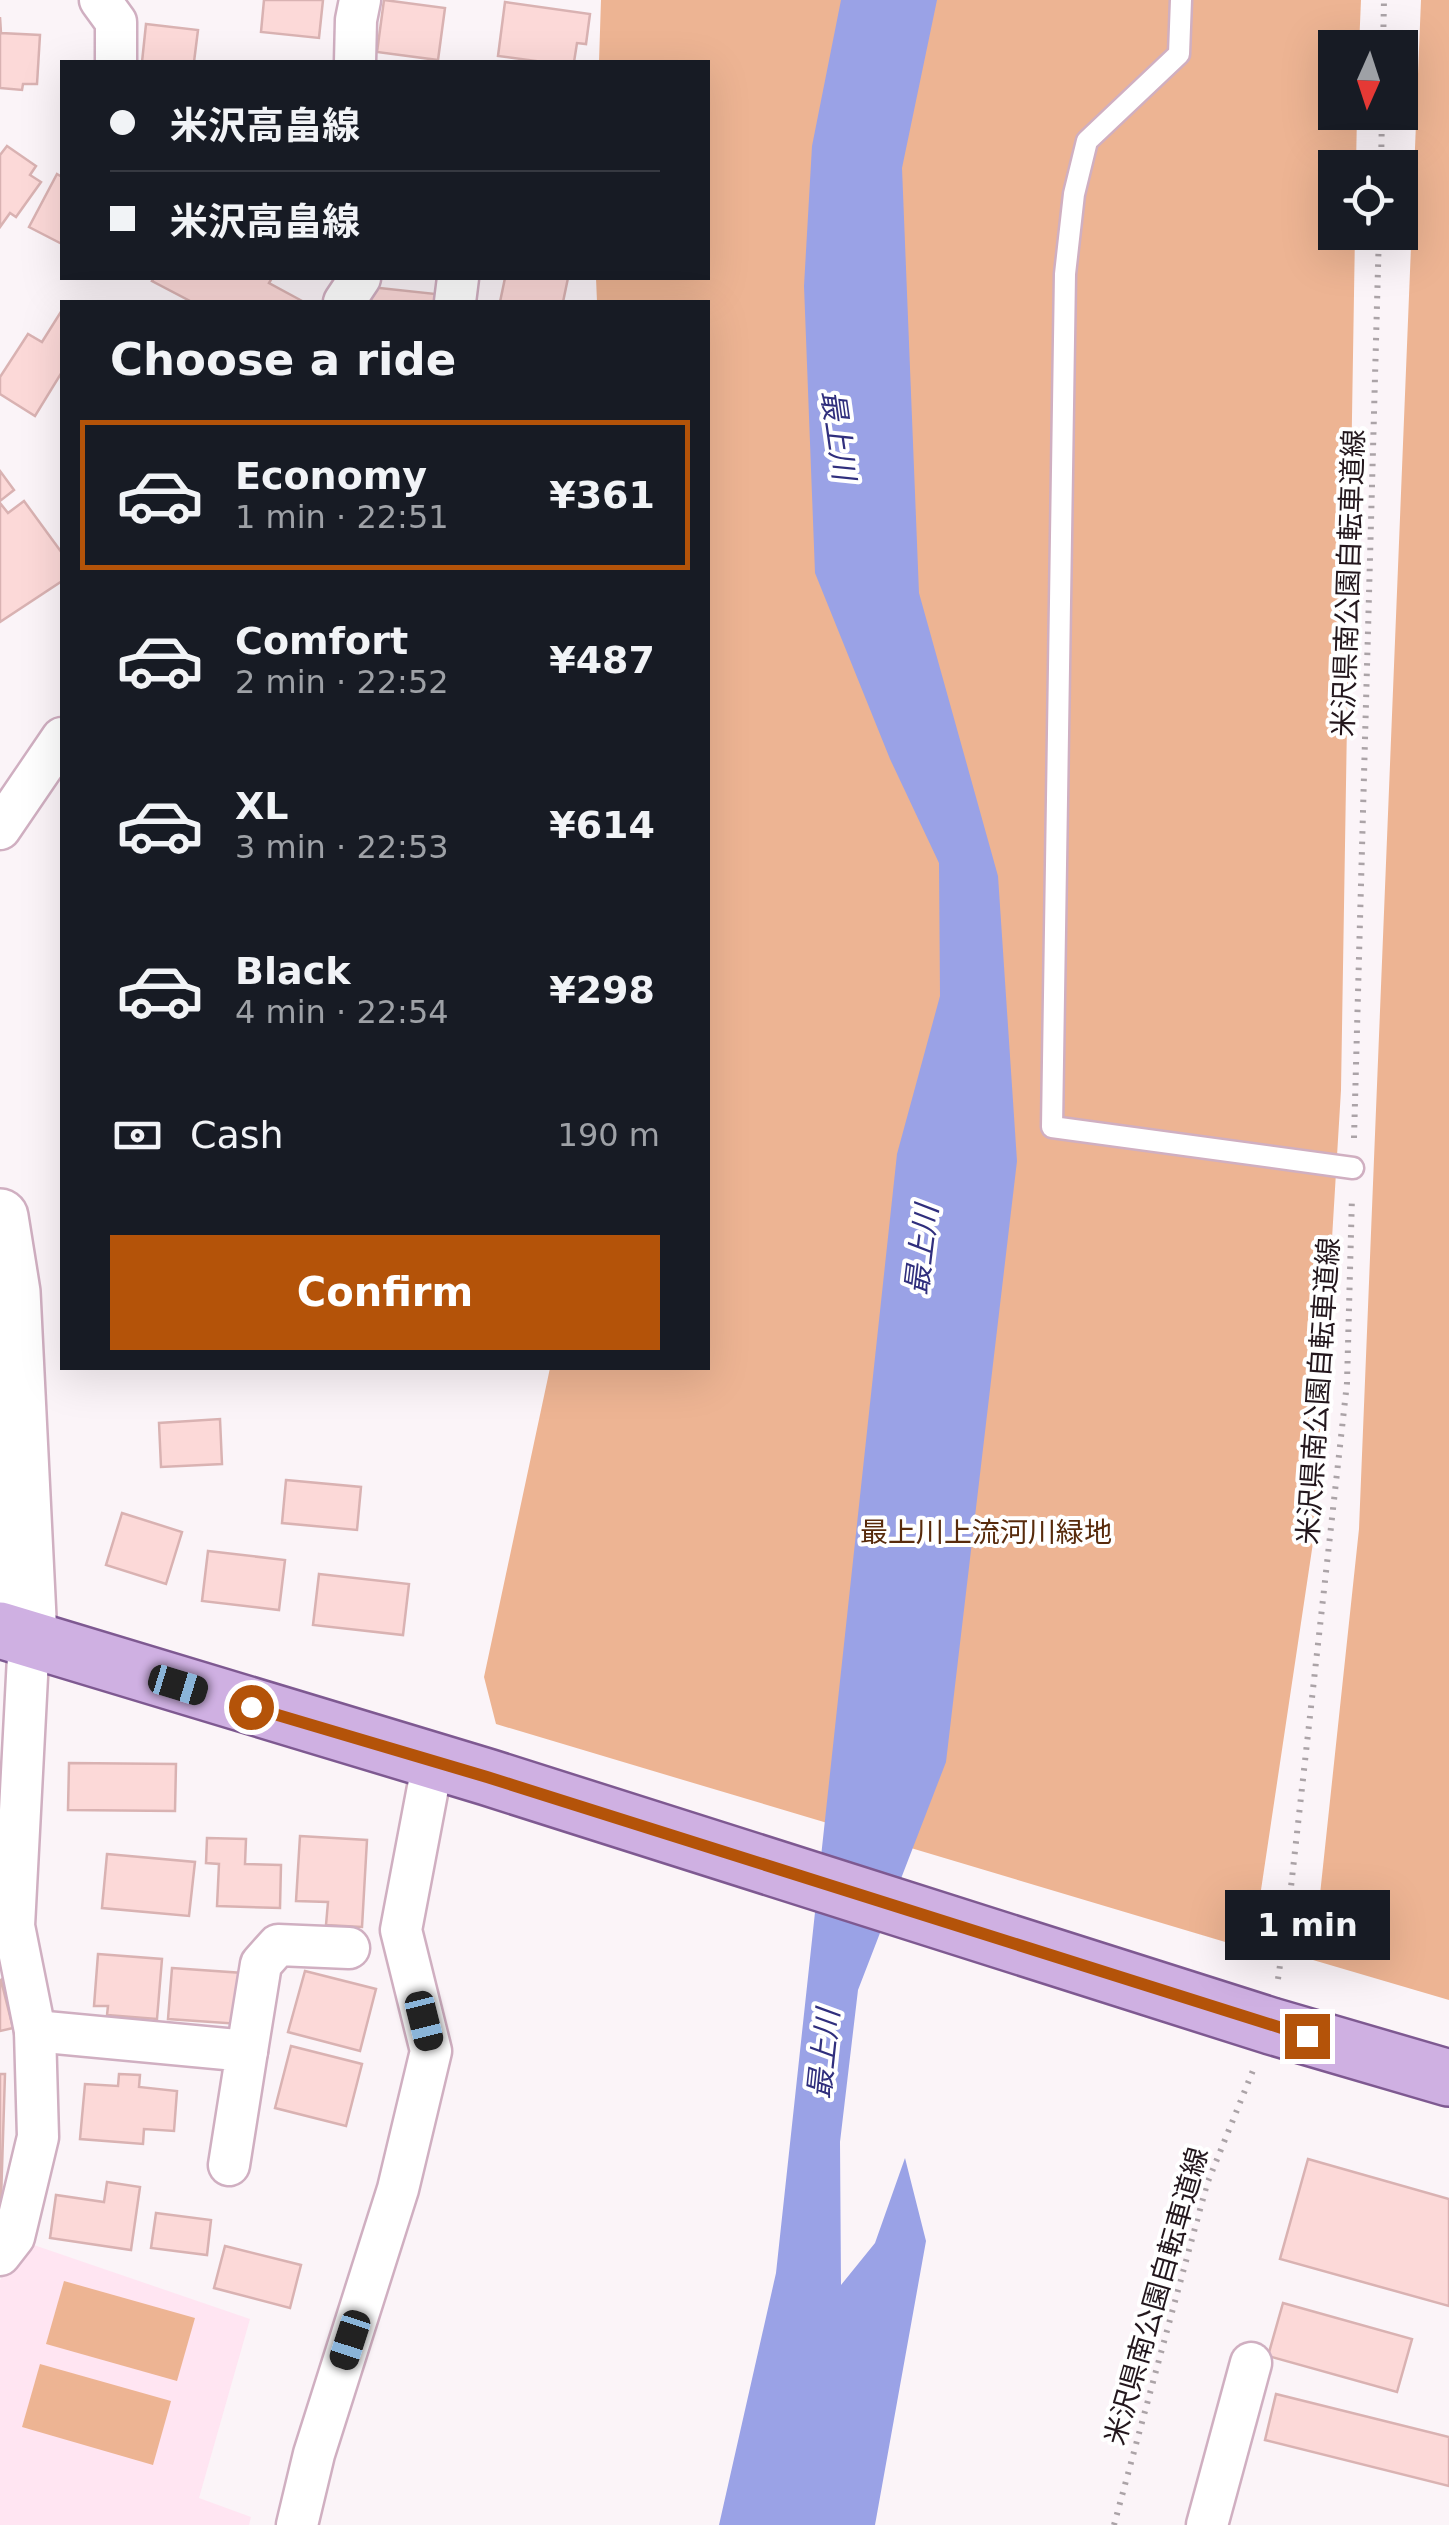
<!DOCTYPE html>
<meta charset="utf-8">
<style>
body{margin:0;font-family:"DejaVu Sans","Noto Sans JP",sans-serif;background:#242831;color:#f1f3f6;height:100vh;display:flex;flex-direction:column;font-size:38px;white-space:nowrap}
*{box-sizing:border-box;margin:0}
p{font-size:32px;color:#9ea1a6}
.icon{flex:none;width:55px;height:55px;fill:none;stroke:currentColor;stroke-width:2;stroke-linecap:round;stroke-linejoin:round}
.map{position:relative;flex:1;overflow:hidden}
.sheet{position:absolute;left:60px;top:300px;width:650px;height:1070px;display:flex;flex-direction:column;background:#171b24;border-radius:0px;box-shadow:0 10px 40px #0002}
.sheet>*{flex:none}
.top-card{position:absolute;left:60px;top:60px;width:650px;height:220px;border-radius:0px;box-shadow:0 10px 40px #0002;display:grid;align-content:center;height:220px;padding:0 50px;background:#171b24}
.needle{width:65px;rotate:183deg}
.buttons{position:absolute;left:1318px;top:30px;display:grid;gap:20px}
.buttons a{display:grid;place-items:center;width:100px;height:100px;border-radius:0px;background:#171b24;box-shadow:0 10px 40px #0002;font-size:50px}
.end{position:absolute;width:45px;height:45px;margin:-22px;border:12px solid #b45309;background:#fff;box-shadow:0 0 0 5px #fff}
.from{border-radius:50%}
.bubble{position:absolute;height:70px;border-radius:0px;background:#171b24;box-shadow:0 10px 40px #0002;font-size:32px;font-weight:700;line-height:70px;text-align:center}
.car{position:absolute;width:30px;height:60px;margin:-30px -15px;border-radius:12px;box-shadow:0 0 8px 2px #0007;background:linear-gradient(#222 24%,#8ab4d8 0 40%,#222 0 76%,#8ab4d8 0 86%,#222 0)}
.top-card b{display:flex;align-items:center;gap:35px;height:95px;font-size:38px}
.top-card b+b{border-top:2px solid #363941}
.top-card i{width:25px;height:25px;background:#f1f3f6}
ul{padding:0;list-style:none}
li{display:flex;align-items:center;gap:30px;height:150px;margin:0 20px 15px;padding:0 30px;border:5px solid transparent;border-radius:0px}
li div{flex:1}
li b{display:block;font-size:38px}
li em{font-style:normal;font-weight:700}
li.selected{border-color:#b45309}
li>.icon{width:90px;height:90px;stroke-width:1.5}
h2{padding:0 50px;font-size:45px;line-height:120px}
.pay{display:flex;align-items:center;gap:25px;height:110px;padding:0 50px;font-size:38px}
.pay p{margin-inline-start:auto}
.action{display:flex;gap:20px;margin-top:auto;padding:20px 50px}
.action a{flex:1;height:115px;border-radius:0px;background:#b45309;color:#fff;font-size:40px;font-weight:700;line-height:115px;text-align:center}
.map>svg:first-child{display:block}
</style>
<div class="map">
<svg width="1449" height="2525" viewBox="0 0 1449 2525">
<rect width="100%" height="100%" fill="#fbf4f8"/>
<polygon fill="#ffe5f2" points="28,2243 250,2319 199,2498 251,2517 249,2525 0,2525 0,2280"/>
<g fill="#edb493">
<polygon points="601,0 1361,0 1359,47 1335,48 1335,112 1357,113 1356,167 1335,168 1335,232 1355,233 1341,1090 1314,1536 1252,1950 496,1724 484,1677 550,1368 708,1368 708,302 597,302 596,278 708,278 708,62 599,62"/>
<polygon points="1421,0 1449,0 1449,2000 1313,1960 1359,1529"/>
<polygon points="64,2281 195,2318 177,2381 46,2344"/>
<polygon points="40,2364 171,2401 153,2465 22,2427"/>
</g>
<polygon fill="#9aa2e6" points="841,0 937,0 902,168 919,593 998,876 1017,1161 946,1762 858,1990 840,2142 841,2285 875,2243 905,2158 926,2241 875,2525 719,2525 776,2273 897,1154 940,996 939,863 890,759 815,573 804,286 812,146"/>
<g fill="#fcd9d8" stroke="#d9b2b2" stroke-width="2.5">
<polygon points="264,0 323,0 319,38 261,32"/>
<polygon points="384,0 445,8 438,60 377,52"/>
<polygon points="505,2 590,14 586,44 577,43 574,62 543,62 498,56"/>
<polygon points="0,17 1,33 40,35 37,84 23,84 22,90 0,88"/>
<polygon points="146,24 198,30 194,62 142,62"/>
<polygon points="7,146 36,166 30,175 41,182 16,217 10,213 0,227 0,155"/>
<polygon points="57,174 62,177 62,244 29,227"/>
<polygon points="154,278 272,278 269,283 304,302 192,302 152,281"/>
<polygon points="505,278 568,278 563,302 500,302"/>
<polygon points="361,286 436,294 436,302 360,302"/>
<polygon points="62,310 62,372 35,416 0,394 0,377 28,334 42,342"/>
<polygon points="0,471 14,490 0,501"/>
<polygon points="24,501 62,553 62,581 0,622 0,503 8,513"/>
<polygon points="220,1419 222,1464 161,1467 159,1423"/>
<polygon points="286,1480 361,1487 357,1530 282,1523"/>
<polygon points="122,1513 182,1532 166,1584 106,1565"/>
<polygon points="208,1551 285,1560 279,1610 202,1601"/>
<polygon points="319,1574 409,1584 403,1635 313,1625"/>
<polygon points="69,1763 176,1764 175,1811 68,1810"/>
<polygon points="300,1836 367,1840 362,1927 326,1925 328,1902 296,1901"/>
<polygon points="207,1838 246,1839 245,1864 281,1865 280,1908 217,1906 219,1864 206,1863"/>
<polygon points="107,1854 195,1862 189,1916 102,1908"/>
<polygon points="98,1954 162,1959 157,2019 107,2015 108,2006 94,2006"/>
<polygon points="172,1968 243,1973 240,2024 168,2019"/>
<polygon points="305,1971 376,1989 360,2051 288,2032"/>
<polygon points="1,1980 13,2028 0,2031 0,1981"/>
<polygon points="291,2046 362,2064 346,2126 275,2108"/>
<polygon points="0,2074 5,2074 1,2200 0,2200"/>
<polygon points="119,2074 140,2075 139,2087 177,2091 174,2131 144,2129 143,2144 80,2139 85,2084 118,2086"/>
<polygon points="1308,2159 1449,2199 1449,2306 1280,2259"/>
<polygon points="107,2182 140,2187 131,2250 50,2238 56,2195 104,2202"/>
<polygon points="156,2213 211,2220 207,2255 151,2248"/>
<polygon points="225,2246 301,2265 290,2308 214,2288"/>
<polygon points="1283,2303 1412,2339 1397,2392 1268,2356"/>
<polygon points="1276,2394 1449,2437 1449,2486 1265,2440"/>
</g>
<g fill="none" stroke-linecap="round" stroke-linejoin="round">
<defs>
<polyline id="lane" points="1181,0 1179,54 1087,141 1074,194 1065,274 1052,1127 1353,1168"/>
<g id="street">
<polyline points="100,0 116,22 116,62"/>
<polyline points="355,62 356,20 360,0"/>
<polyline points="344,302 360,278"/>
<polyline points="455,302 458,278"/>
<polyline points="0,829 62,738"/>
<polyline points="35,2031 247,2051 229,2165"/>
<polyline points="247,2051 261,1964 278,1945 349,1948"/>
<polyline points="0,2255 14,2237 38,2137 35,2031 14,1926 29,1638"/>
<polyline points="297,2525 314,2454 398,2189 431,2051 401,1930 433,1761"/>
<polyline points="1207,2525 1251,2363"/>
</g>
<polyline id="secondary" points="0,1217 12,1292 29,1638"/>
<polyline id="primary" points="0,1630 487,1777 1271,2026 1449,2078"/>
</defs>
<use href="#lane" stroke="#d0afc1" stroke-width="25"/>
<use href="#street" stroke="#d0afc1" stroke-width="45"/>
<use href="#secondary" stroke="#d0afc1" stroke-width="60"/>
<use href="#primary" stroke="#7e5991" stroke-width="60"/>
<g stroke="#aba3a7" stroke-width="6" stroke-dasharray="2.5 8" stroke-linecap="butt">
<polyline points="1383,48 1384,0"/>
<polyline points="1381,168 1382,112"/>
<polyline points="1354,1138 1379,232"/>
<polyline points="1278,1979 1290,1896 1347,1383 1352,1196"/>
<polyline points="1114,2525 1207,2184 1254,2068"/>
</g>
<use href="#lane" stroke="#fff" stroke-width="20"/>
<use href="#street" stroke="#fff" stroke-width="40"/>
<use href="#secondary" stroke="#fff" stroke-width="55"/>
<use href="#primary" stroke="#cfb0e2" stroke-width="55"/>
</g>
<g fill="none" stroke-linecap="round" stroke-linejoin="round">
<polyline stroke="#b45309" stroke-width="12" points="251,1707 487,1777 1307,2036"/>
</g>
<g text-anchor="middle" stroke-width="8" stroke-linejoin="round" paint-order="stroke">
<g font-size="28" fill="#23171d" stroke="#fff">
<text transform="translate(1348 583) rotate(-88)" y="10">米沢県南公園自転車道線</text>
<text transform="translate(1318 1391) rotate(-86)" y="10">米沢県南公園自転車道線</text>
<text transform="translate(1156 2296) rotate(-74)" y="10">米沢県南公園自転車道線</text>
</g>
<g font-size="28" fill="#582b0c" stroke="#fff">
<text x="986" y="1542">最上川上流河川緑地</text>
</g>
<g font-size="30" font-style="italic" fill="#302f7d" stroke="#fff">
<text transform="translate(838 435) rotate(82)" y="10">最上川</text>
<text transform="translate(922 1250) rotate(-83)" y="10">最上川</text>
<text transform="translate(824 2054) rotate(-84)" y="10">最上川</text>
</g>
</g>
</svg>
<div class="buttons">
<a><svg class="needle" viewBox="-14 -14 28 28"><path d="M0-13l5 13h-10z" fill="#e53935"/><path d="M0 13l5-13h-10z" fill="#9ea1a6"/></svg></a>
<a><svg class="icon" aria-label="locate" viewBox="0 0 24 24"><circle cx="12" cy="12" r="6"/><path d="M12 2v4M12 18v4M2 12h4M18 12h4"/></svg></a>
</div>
<i class="end from" style="left:251px;top:1707px"></i>
<i class="end" style="left:1307px;top:2036px"></i>
<div class="bubble" style="left:1225px;top:1890px;width:165px">1 min</div>
<i class="car" style="left:178px;top:1685px;rotate:107deg"></i>
<i class="car" style="left:424px;top:2021px;rotate:166deg"></i>
<i class="car" style="left:350px;top:2340px;rotate:198deg"></i>
<div class="top-card">
<b><i class="from"></i>米沢高畠線</b>
<b><i></i>米沢高畠線</b>
</div>
<section class="sheet">
<h2>Choose a ride</h2>
<ul>
<li class="selected"><svg class="icon" aria-label="car" viewBox="0 0 24 24"><path d="M5 17H2v-5l4-1 3-4h7l3 4 3 1v5h-3M9 17h6M6 11h13"/><circle cx="7" cy="17" r="2"/><circle cx="17" cy="17" r="2"/></svg><div><b>Economy</b><p>1 min · 22:51</p></div><em>¥361</em></li>
<li><svg class="icon" aria-label="car" viewBox="0 0 24 24"><path d="M5 17H2v-5l4-1 3-4h7l3 4 3 1v5h-3M9 17h6M6 11h13"/><circle cx="7" cy="17" r="2"/><circle cx="17" cy="17" r="2"/></svg><div><b>Comfort</b><p>2 min · 22:52</p></div><em>¥487</em></li>
<li><svg class="icon" aria-label="car" viewBox="0 0 24 24"><path d="M5 17H2v-5l4-1 3-4h7l3 4 3 1v5h-3M9 17h6M6 11h13"/><circle cx="7" cy="17" r="2"/><circle cx="17" cy="17" r="2"/></svg><div><b>XL</b><p>3 min · 22:53</p></div><em>¥614</em></li>
<li><svg class="icon" aria-label="car" viewBox="0 0 24 24"><path d="M5 17H2v-5l4-1 3-4h7l3 4 3 1v5h-3M9 17h6M6 11h13"/><circle cx="7" cy="17" r="2"/><circle cx="17" cy="17" r="2"/></svg><div><b>Black</b><p>4 min · 22:54</p></div><em>¥298</em></li>
</ul>
<div class="pay"><svg class="icon" aria-label="cash" viewBox="0 0 24 24"><path d="M3 7h18v10H3z"/><circle cx="12" cy="12" r="2"/></svg>Cash<p>190 m</p></div>
<div class="action"><a>Confirm</a></div>
</section>
</div>
